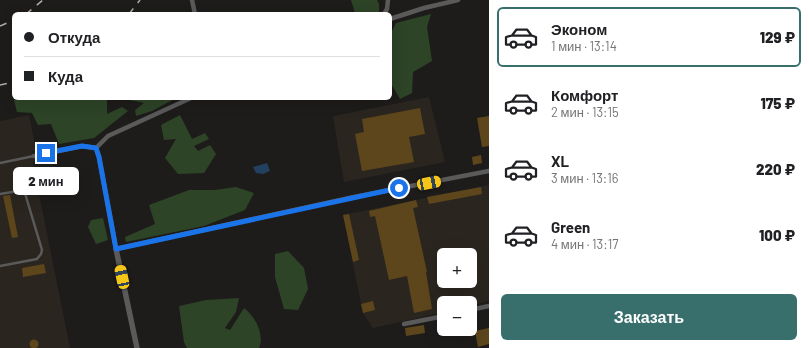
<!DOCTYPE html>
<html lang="ru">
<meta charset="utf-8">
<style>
body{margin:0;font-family:Barlow,sans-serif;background:#f6f6f6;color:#202124;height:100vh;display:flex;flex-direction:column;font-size:15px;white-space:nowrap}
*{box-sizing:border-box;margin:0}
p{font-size:13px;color:#757577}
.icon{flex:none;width:22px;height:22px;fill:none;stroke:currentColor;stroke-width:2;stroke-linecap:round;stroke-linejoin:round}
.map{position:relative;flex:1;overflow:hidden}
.panel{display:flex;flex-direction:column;background:#fff;width:320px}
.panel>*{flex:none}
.hud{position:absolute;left:12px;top:12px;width:380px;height:88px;border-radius:6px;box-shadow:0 4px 16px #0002;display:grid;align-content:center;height:88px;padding:0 12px;background:#fff}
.buttons{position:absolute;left:437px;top:248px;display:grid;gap:8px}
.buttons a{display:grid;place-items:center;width:40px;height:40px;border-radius:6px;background:#fff;box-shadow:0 4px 16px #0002;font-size:20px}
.end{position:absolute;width:18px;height:18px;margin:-9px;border:5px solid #1a73e8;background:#fff;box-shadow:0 0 0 2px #fff}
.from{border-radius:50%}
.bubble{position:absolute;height:28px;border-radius:6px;background:#fff;box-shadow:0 4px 16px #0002;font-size:13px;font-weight:800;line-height:28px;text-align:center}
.car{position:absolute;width:12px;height:24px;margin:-12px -6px;border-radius:5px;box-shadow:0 0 3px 1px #0007;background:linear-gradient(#f5c518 24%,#345 0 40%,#f5c518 0 76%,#345 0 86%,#f5c518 0)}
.hud b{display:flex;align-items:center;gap:14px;height:38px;font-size:15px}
.hud b+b{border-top:1px solid #e0e0e0}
.hud i{width:10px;height:10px;background:#202124}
ul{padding:7px 0 0;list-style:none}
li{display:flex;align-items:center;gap:12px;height:60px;margin:0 8px 6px;padding:0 4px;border:2px solid transparent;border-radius:6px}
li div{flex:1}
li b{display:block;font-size:15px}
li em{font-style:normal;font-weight:800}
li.active{border-color:#386f6c}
li>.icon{width:36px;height:36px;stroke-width:1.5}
.action{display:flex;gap:8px;margin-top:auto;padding:8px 12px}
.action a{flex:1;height:46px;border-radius:6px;background:#386f6c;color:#fff;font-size:16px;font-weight:800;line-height:46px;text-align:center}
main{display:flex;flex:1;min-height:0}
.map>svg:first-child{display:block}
</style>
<main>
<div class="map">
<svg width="489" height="348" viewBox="0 0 489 348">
<rect width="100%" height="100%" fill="#1d1c1a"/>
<g fill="#2a261f" fill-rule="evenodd">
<polygon points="429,97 445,162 344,182 333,116"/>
<polygon points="29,115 36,150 32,151 35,160 33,164 70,348 0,348 0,121"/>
<path d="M489,185v116l-19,5v-3h-26v9l-71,16 -10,-15 -20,-98zM444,255h26v26h-26z"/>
</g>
<g fill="#2d4427">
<polygon points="351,0 377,0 379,4 379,14 353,14 355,13"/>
<polygon points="431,14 427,27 432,61 413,72 412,93 400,99 390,82 390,35 396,23"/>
<polygon points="18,98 176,98 152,111 136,116 135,110 144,103 125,99 107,99 107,114 122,107 128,111 94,138 59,144 51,124 38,125 32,113 17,112 14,100"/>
<polygon points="180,115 192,139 205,133 209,139 194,146 198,151 210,145 216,154 204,173 178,174 165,158 176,139 164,140 161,125"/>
<polygon points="236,187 254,193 245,210 204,226 126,242 125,237 155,224 149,205 189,190 215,190"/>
<polygon points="103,218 108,240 96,244 88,227 91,220"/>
<polygon points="288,251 304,268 308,289 298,310 284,309 275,277 275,254"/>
<path d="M239,298l-3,14 -11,16 5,2 14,-22c11,8 21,27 15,40h-72l-3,-6 -5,-36 27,-6z"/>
</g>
<polygon fill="#234060" points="267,163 270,171 263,174 256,173 253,167"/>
<g fill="#5d461c">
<polygon points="420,108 425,134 409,137 414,162 362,171 355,134 364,132 362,119"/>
<polygon points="489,116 489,146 482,147 477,118"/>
<polygon points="481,155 482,163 473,165 472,157"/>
<polygon points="481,187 482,194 429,204 427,197"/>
<polygon points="10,195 18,237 12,238 3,196"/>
<polygon points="416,200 418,207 413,208 427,272 426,272 432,309 414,313 407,276 389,280 375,216 370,217 369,211"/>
<polygon points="349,214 359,260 353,262 343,215"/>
<polygon points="44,264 46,273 23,277 22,268"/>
<polygon points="373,301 375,310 363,313 361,304"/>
<polygon points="424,325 425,333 406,336 405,328"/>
<polygon points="489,328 489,344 478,347 475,331"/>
<circle cx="34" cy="344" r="4.5"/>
</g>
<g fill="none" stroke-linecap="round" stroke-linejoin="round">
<g stroke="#5b5a5a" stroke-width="2.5">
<polyline points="0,163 34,156"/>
<polyline points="0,194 24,190 42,250 41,254 37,259 0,266"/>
</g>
<g stroke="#5b5a5a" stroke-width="4.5">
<polyline points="192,0 195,14"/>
<polyline points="384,14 387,9 388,0"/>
<polyline points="390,19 424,8 458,0"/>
<polyline points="96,148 108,136 191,98"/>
<polyline points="34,156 82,146 96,148 99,157 116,249 354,197 489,171"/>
<polyline points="470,310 489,306"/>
<polyline points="404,324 444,316"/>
</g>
<polyline stroke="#5b5a5a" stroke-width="5.5" points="116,249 137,348"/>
<g stroke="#aeadab" stroke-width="1.5" stroke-dasharray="7 7" stroke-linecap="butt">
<polyline points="26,14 43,0"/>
<polyline points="129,14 140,0"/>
<polyline points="0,26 14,20"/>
<polyline points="0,85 14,82"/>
</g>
</g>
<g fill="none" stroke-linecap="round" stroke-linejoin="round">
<polyline stroke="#1a73e8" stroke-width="5" points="46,153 82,146 96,148 99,157 116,249 399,188"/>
</g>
</svg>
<div class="buttons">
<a>+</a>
<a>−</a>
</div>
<i class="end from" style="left:399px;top:188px"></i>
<i class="end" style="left:46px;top:153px"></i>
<div class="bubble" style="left:13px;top:167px;width:66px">2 мин</div>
<i class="car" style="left:429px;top:183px;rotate:79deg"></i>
<i class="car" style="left:122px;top:277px;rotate:348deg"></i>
<div class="hud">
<b><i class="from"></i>Откуда</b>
<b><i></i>Куда</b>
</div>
</div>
<section class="panel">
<ul>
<li class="active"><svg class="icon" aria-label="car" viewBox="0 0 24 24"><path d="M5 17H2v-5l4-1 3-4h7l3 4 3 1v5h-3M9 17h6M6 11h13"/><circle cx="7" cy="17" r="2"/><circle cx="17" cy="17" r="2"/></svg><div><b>Эконом</b><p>1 мин · 13:14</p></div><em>129 ₽</em></li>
<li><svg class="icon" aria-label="car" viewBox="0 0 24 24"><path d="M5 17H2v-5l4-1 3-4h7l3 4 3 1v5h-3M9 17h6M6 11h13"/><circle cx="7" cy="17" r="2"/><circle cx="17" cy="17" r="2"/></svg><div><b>Комфорт</b><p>2 мин · 13:15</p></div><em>175 ₽</em></li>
<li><svg class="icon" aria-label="car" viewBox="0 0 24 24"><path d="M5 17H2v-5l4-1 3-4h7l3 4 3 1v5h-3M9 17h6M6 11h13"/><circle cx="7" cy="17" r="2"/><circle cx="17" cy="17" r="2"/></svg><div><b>XL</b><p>3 мин · 13:16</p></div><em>220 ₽</em></li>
<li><svg class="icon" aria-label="car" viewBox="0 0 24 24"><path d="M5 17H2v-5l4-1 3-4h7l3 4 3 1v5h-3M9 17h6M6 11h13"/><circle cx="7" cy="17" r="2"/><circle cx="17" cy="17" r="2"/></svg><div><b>Green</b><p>4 мин · 13:17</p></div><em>100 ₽</em></li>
</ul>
<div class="action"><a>Заказать</a></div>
</section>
</main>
